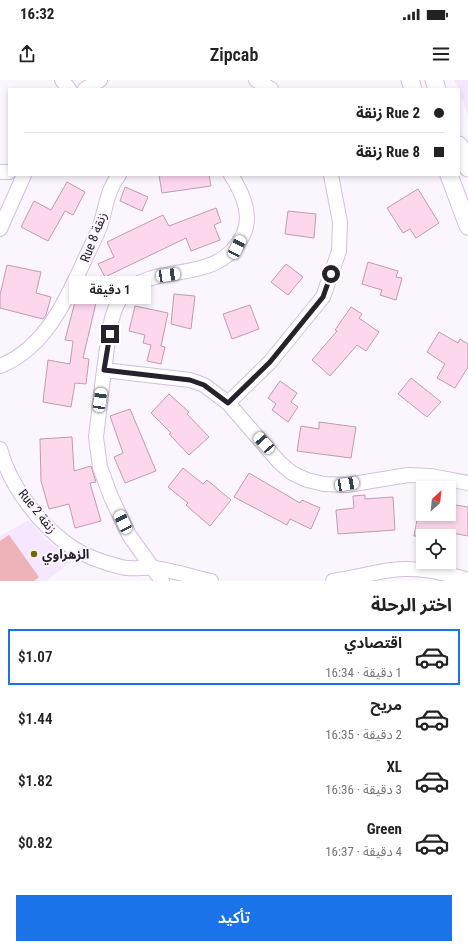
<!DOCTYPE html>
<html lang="ar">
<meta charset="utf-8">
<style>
body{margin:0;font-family:"Roboto Condensed","Noto Sans Arabic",sans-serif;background:#f6f6f6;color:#222;direction:rtl;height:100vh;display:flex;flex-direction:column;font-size:15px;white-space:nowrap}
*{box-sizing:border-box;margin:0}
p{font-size:13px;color:#767676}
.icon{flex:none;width:22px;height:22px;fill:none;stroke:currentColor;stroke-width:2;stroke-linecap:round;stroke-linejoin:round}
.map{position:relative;height:501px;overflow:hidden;direction:ltr}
.details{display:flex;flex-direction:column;background:#fff;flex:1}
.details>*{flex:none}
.top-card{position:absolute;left:8px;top:8px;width:452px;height:88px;border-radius:0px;box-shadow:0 2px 6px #0003;direction:rtl;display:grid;align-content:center;height:88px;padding:0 16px;background:#fff}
.needle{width:26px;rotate:27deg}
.tools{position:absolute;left:416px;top:401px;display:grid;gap:8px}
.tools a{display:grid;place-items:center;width:40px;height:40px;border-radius:0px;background:#fff;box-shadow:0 2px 6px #0003;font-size:20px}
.end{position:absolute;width:18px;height:18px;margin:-9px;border:5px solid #28202c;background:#fff;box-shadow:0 0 0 2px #fff}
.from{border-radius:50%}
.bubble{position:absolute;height:28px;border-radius:0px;background:#fff;box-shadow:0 2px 6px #0003;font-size:13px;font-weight:600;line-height:28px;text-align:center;direction:rtl}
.car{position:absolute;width:12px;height:24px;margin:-12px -6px;border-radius:5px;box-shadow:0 0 3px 1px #0007;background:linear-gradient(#fff 24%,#345 0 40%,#fff 0 76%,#345 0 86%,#fff 0)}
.top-card b{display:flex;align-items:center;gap:14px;height:38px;font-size:15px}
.top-card b+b{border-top:1px solid #e0e0e0}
.top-card i{width:10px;height:10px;background:#222}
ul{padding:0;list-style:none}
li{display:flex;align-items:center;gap:12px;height:56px;margin:0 8px 6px;padding:0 8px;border:2px solid transparent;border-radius:0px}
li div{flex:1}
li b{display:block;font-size:15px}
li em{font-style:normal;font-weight:600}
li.on{border-color:#1a73e8}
li>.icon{width:36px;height:36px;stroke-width:1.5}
h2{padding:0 16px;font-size:18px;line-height:48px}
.action{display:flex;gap:8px;margin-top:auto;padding:8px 16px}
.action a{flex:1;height:46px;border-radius:0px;background:#1a73e8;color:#fff;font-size:16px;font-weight:600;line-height:46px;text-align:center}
.status{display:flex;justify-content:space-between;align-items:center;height:28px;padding:0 20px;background:#fff;direction:ltr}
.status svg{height:11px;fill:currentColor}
header{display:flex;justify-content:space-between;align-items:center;height:52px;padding:0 16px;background:#fff;font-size:18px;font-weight:600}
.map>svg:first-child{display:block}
</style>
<div class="status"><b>16:32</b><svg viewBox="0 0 49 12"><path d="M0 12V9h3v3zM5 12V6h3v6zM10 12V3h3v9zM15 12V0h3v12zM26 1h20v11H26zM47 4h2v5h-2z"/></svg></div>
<header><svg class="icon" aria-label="menu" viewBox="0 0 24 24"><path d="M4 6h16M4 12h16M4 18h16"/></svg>Zipcab<svg class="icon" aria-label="share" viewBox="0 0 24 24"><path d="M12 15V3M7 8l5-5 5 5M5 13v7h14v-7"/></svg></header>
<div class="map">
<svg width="468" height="501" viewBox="0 0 468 501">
<rect width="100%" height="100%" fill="#fbf6fd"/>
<g fill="#f6e6fe">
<polygon points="454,0 468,0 468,35 459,9"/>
<polygon points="29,440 44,458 60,470 76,478 46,501 0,501 0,456"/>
</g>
<polygon fill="#edb3b8" points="9,455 39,497 34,501 0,501 0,461"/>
<g fill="#fdd7ec" stroke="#bf9caf">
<polygon points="159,95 209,95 211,106 162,113"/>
<polygon points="67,102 85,112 73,135 65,131 48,161 21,147 34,121 51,130"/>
<polygon points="125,107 148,117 142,131 120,121"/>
<polygon points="418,109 439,143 416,158 410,149 403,153 387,128"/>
<polygon points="216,128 221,142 214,145 220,160 191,171 186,158 105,197 98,184 114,177 107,162 163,135 169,146"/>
<polygon points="288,131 316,134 314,158 285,154"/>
<polygon points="368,182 398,191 396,197 402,198 396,220 380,215 382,210 362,204"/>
<polygon points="286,184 303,197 288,215 271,202"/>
<polygon points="7,185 41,192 36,213 51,217 46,235 43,239 0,228 0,215"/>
<polygon points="174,214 195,216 191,249 171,244"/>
<polygon points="76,218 96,223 83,278 89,279 86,304 75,303 71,327 43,322 48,280 70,284 73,261 65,260"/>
<polygon points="250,225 259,249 232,259 223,234"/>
<polygon points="135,226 168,233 161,266 165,267 161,284 147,281 151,265 143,263 145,255 129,251"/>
<polygon points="351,227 362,234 359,238 379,252 366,271 357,265 330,296 312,280 337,251 335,250"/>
<polygon points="439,252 458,263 460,259 468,264 468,287 455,308 437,298 445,284 427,272"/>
<polygon points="411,298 441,322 427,337 398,314"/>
<polygon points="280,301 297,313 291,322 298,327 288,342 272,330 276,324 268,318"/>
<polygon points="169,314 189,332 187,334 209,357 189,375 169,354 171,353 151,333"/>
<polygon points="130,329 156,391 125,403 114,377 123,373 110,336"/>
<polygon points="319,342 356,347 351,378 297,371 301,346 319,349"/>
<polygon points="72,357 74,391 91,386 96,402 90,403 101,441 75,448 69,424 49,429 41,401 40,359"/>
<polygon points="183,388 203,404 207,400 231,420 210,446 186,425 188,423 168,407"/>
<polygon points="249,393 300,423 302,420 320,428 311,449 290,439 287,445 234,417"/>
<polygon points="365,415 365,419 393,417 395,450 338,454 336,430 354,428 353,416"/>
<polygon points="449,424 468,427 468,456 452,453 451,456 414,456 418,434 449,434"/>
</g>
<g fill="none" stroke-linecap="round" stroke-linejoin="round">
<defs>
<g id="minor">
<polyline points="62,0 69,9"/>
<polyline points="256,0 271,9"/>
<polyline points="85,9 100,0"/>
<polyline points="0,92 9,92"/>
<polyline points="0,149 24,95"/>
<path d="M0,286c45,-18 66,-65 85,-107 5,-11 11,-22 15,-33 6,-18 7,-36 19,-51"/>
<path d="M104,290c4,-22 4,-59 20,-76 33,-34 93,-7 119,-59 10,-20 -1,-43 -12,-60"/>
<polyline points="228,323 270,282 323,217 339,171 340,142 331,95"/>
<path d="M0,369c10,37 40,77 73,99 14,9 32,15 48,19 11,3 22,0 33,1 19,2 38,9 57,13"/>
<polyline points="162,501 129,455 111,417 100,387 96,357 104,290 190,300 204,305 228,323 279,382 292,393 307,400 324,404 347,405 408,395 431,396 468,403"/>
<path d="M333,501c20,-3 39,-8 58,-11 26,-3 53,2 77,10"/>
</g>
<g id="major">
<polyline points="410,0 413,9"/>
<polyline points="434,0 437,9"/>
<polyline points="459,65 468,88"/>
<polyline points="449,95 468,146"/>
</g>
</defs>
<use href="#minor" stroke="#d4bfe0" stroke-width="16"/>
<use href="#major" stroke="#d4bfe0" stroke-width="19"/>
<use href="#minor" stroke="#fff" stroke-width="14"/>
<use href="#major" stroke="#fff" stroke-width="17"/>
</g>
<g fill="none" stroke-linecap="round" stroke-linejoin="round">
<polyline stroke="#28202c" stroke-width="5" points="110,254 104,290 190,300 204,305 228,323 270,282 323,217 331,194"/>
</g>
<circle fill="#716800" stroke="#fbf6fd" stroke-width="1.5" cx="34" cy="474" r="4"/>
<g text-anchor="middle" stroke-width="4" stroke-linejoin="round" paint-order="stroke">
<g font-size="13" fill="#28202c" stroke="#fbf6fd">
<text transform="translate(93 157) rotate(-69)" y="5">Rue 8 زنقة</text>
<text transform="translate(38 431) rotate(51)" y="5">Rue 2 زنقة</text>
</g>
<g font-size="13" font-weight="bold" fill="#28202c" stroke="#fbf6fd" text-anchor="start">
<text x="42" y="479">الزهراوي</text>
</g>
</g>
</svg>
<div class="tools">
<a><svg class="needle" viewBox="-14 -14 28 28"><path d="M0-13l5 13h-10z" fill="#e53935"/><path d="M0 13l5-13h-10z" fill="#767676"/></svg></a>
<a><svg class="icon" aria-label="locate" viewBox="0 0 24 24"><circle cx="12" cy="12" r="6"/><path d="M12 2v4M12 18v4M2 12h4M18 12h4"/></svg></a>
</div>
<i class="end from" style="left:331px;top:194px"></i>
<i class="end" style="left:110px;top:254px"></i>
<div class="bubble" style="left:69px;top:196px;width:82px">1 دقيقة</div>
<i class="car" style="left:237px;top:167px;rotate:26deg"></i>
<i class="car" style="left:168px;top:195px;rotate:82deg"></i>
<i class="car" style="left:100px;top:320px;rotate:8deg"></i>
<i class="car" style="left:264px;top:363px;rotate:318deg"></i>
<i class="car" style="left:347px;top:404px;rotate:80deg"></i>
<i class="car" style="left:123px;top:442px;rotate:334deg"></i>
<div class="top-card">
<b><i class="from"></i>Rue 2 زنقة</b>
<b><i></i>Rue 8 زنقة</b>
</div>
</div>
<section class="details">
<h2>اختر الرحلة</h2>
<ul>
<li class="on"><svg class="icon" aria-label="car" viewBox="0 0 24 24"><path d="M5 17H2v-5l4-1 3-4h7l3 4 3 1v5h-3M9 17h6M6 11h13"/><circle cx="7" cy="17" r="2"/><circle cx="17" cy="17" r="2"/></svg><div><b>اقتصادي</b><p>1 دقيقة · 16:34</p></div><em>$1.07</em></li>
<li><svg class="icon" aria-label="car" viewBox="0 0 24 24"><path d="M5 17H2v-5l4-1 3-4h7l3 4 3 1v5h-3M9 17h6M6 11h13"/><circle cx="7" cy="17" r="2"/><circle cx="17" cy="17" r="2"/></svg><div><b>مريح</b><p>2 دقيقة · 16:35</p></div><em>$1.44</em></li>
<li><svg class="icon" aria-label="car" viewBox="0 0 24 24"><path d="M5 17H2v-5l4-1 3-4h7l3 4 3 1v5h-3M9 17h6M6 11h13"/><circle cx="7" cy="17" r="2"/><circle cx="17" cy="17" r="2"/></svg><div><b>XL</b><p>3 دقيقة · 16:36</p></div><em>$1.82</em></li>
<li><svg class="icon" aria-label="car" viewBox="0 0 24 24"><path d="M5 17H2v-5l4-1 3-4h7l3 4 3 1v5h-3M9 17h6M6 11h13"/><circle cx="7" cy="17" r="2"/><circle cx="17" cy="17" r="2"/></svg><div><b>Green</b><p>4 دقيقة · 16:37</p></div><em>$0.82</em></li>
</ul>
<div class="action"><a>تأكيد</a></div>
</section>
